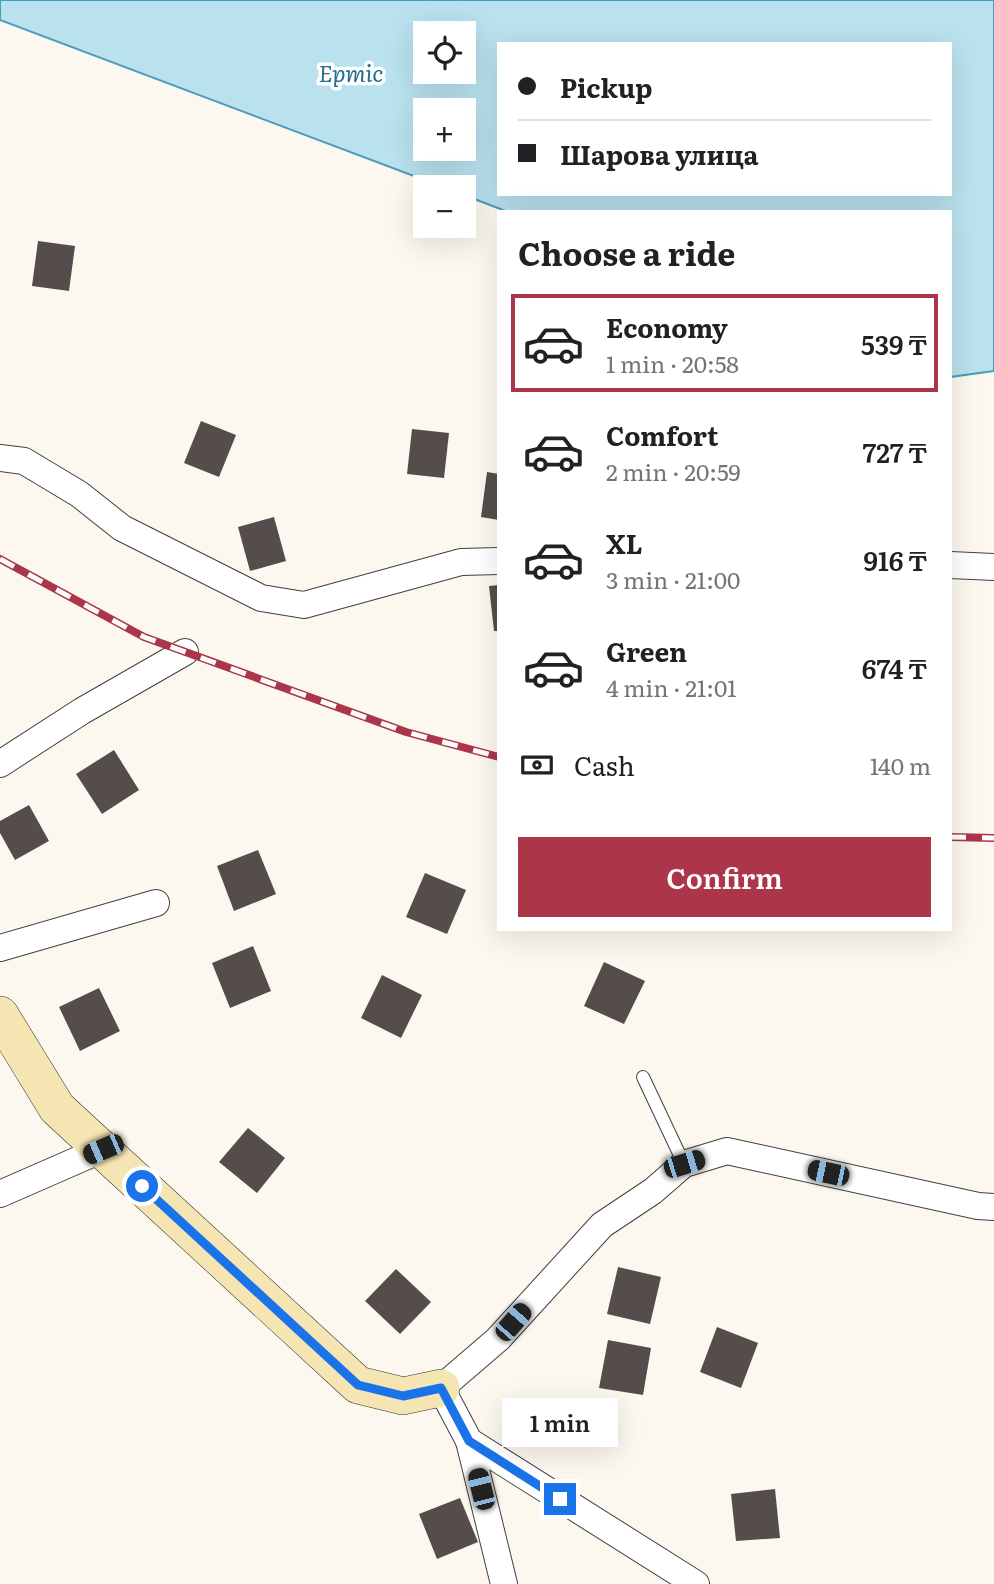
<!DOCTYPE html>
<meta charset="utf-8">
<style>
body{margin:0;font-family:Literata,serif;background:#f2f2f2;color:#202124;height:100vh;display:flex;flex-direction:column;font-size:26px;white-space:nowrap}
*{box-sizing:border-box;margin:0}
p{font-size:23px;color:#757577}
.icon{flex:none;width:38px;height:38px;fill:none;stroke:currentColor;stroke-width:2;stroke-linecap:round;stroke-linejoin:round}
.map{position:relative;flex:1;overflow:hidden}
.sheet{position:absolute;left:497px;top:210px;width:455px;height:721px;display:flex;flex-direction:column;background:#fff;border-radius:0px;box-shadow:0 7px 28px #0002}
.sheet>*{flex:none}
.banner{position:absolute;left:497px;top:42px;width:455px;height:154px;border-radius:0px;box-shadow:0 7px 28px #0002;display:grid;align-content:center;height:154px;padding:0 21px;background:#fff}
.fabs{position:absolute;left:413px;top:21px;display:grid;gap:14px}
.fabs a{display:grid;place-items:center;width:63px;height:63px;border-radius:0px;background:#fff;box-shadow:0 7px 28px #0002;font-size:35px}
.end{position:absolute;width:32px;height:32px;margin:-16px;border:9px solid #1a73e8;background:#fff;box-shadow:0 0 0 4px #fff}
.from{border-radius:50%}
.bubble{position:absolute;height:49px;border-radius:0px;background:#fff;box-shadow:0 7px 28px #0002;font-size:23px;font-weight:600;line-height:49px;text-align:center}
.car{position:absolute;width:21px;height:42px;margin:-21px -10px;border-radius:9px;box-shadow:0 0 5px 2px #0007;background:linear-gradient(#222 24%,#8ab4d8 0 40%,#222 0 76%,#8ab4d8 0 86%,#222 0)}
.banner b{display:flex;align-items:center;gap:24px;height:66px;font-size:26px}
.banner b+b{border-top:2px solid #e0e0e0}
.banner i{width:18px;height:18px;background:#202124}
ul{padding:0;list-style:none}
li{display:flex;align-items:center;gap:21px;height:98px;margin:0 14px 10px;padding:0 7px;border:4px solid transparent;border-radius:0px}
li div{flex:1}
li b{display:block;font-size:26px}
li em{font-style:normal;font-weight:600}
li.current{border-color:#ab364a}
li>.icon{width:63px;height:63px;stroke-width:1.5}
h2{padding:0 21px;font-size:32px;line-height:84px}
.pay{display:flex;align-items:center;gap:18px;height:77px;padding:0 21px;font-size:26px}
.pay p{margin-inline-start:auto}
.action{display:flex;gap:14px;margin-top:auto;padding:14px 21px}
.action a{flex:1;height:80px;border-radius:0px;background:#ab364a;color:#fff;font-size:28px;font-weight:600;line-height:80px;text-align:center}
.map>svg:first-child{display:block}
</style>
<div class="map">
<svg width="994" height="1584" viewBox="0 0 994 1584">
<rect width="100%" height="100%" fill="#fdf8ef"/>
<path fill="#b9e1ee" stroke="#499dbc" stroke-width="2" fill-rule="evenodd" d="M0,0h994v371l-44,6v-165h-442l-44,-17v-8h-21l-443,-167zM425,33h39v39h-39zM499,44h451v150h-451zM425,110h39v39h-39z"/>
<g fill="#544d4b">
<polygon points="38,241 75,246 69,291 32,286"/>
<polygon points="201,421 236,435 219,477 184,463"/>
<polygon points="412,429 449,433 444,478 407,474"/>
<polygon points="487,472 499,474 499,520 481,517"/>
<polygon points="274,517 286,561 250,571 238,527"/>
<polygon points="499,585 499,631 494,631 489,586"/>
<polygon points="114,750 139,790 102,814 76,774"/>
<polygon points="29,805 49,841 15,860 0,833 0,821"/>
<polygon points="258,850 276,894 234,911 217,866"/>
<polygon points="425,873 466,890 447,934 406,917"/>
<polygon points="253,946 271,991 230,1008 212,963"/>
<polygon points="604,962 645,981 624,1024 584,1006"/>
<polygon points="382,975 422,995 401,1038 361,1018"/>
<polygon points="99,988 120,1031 80,1051 59,1007"/>
<polygon points="248,1128 285,1158 257,1193 219,1162"/>
<polygon points="618,1267 661,1277 650,1324 607,1314"/>
<polygon points="396,1269 431,1302 400,1334 365,1301"/>
<polygon points="717,1327 758,1343 741,1388 700,1372"/>
<polygon points="608,1340 651,1348 643,1395 599,1388"/>
<polygon points="775,1489 780,1538 736,1541 731,1494"/>
<polygon points="460,1498 478,1542 437,1559 419,1514"/>
</g>
<g fill="none" stroke-linecap="round" stroke-linejoin="round">
<defs>
<polyline id="lane" points="643,1077 684,1164"/>
<g id="street">
<polyline points="0,458 24,461 79,494 122,528 261,598 304,605 461,562 499,561"/>
<polyline points="950,565 994,567"/>
<polyline points="0,764 82,711 185,652"/>
<polyline points="0,948 156,903"/>
<polyline points="0,1194 103,1149"/>
<polyline points="469,1441 504,1584"/>
<polyline points="696,1584 469,1441 441,1388 498,1339 602,1225 653,1191 684,1164 727,1151 978,1206 994,1207"/>
</g>
<polyline id="secondary" points="0,1015 57,1108 358,1385 403,1396 441,1388"/>
</defs>
<use href="#lane" stroke="#404040" stroke-width="14"/>
<use href="#street" stroke="#404040" stroke-width="28"/>
<use href="#secondary" stroke="#2f2f2f" stroke-width="38"/>
<use href="#lane" stroke="#fff" stroke-width="12"/>
<use href="#street" stroke="#fff" stroke-width="26"/>
<use href="#secondary" stroke="#f5e5b2" stroke-width="37"/>
<defs>
<g id="rail">
<polyline points="0,559 144,637 406,732 499,757"/>
<polyline points="950,837 994,838"/>
</g>
</defs>
<use href="#rail" stroke="#ab364a" stroke-width="8"/>
<use href="#rail" stroke="#fff" stroke-width="5" stroke-dasharray="16" stroke-linecap="butt"/>
</g>
<g fill="none" stroke-linecap="round" stroke-linejoin="round">
<polyline stroke="#1a73e8" stroke-width="9" points="142,1186 358,1385 403,1396 441,1388 469,1441 560,1499"/>
</g>
<g text-anchor="middle" stroke-width="7" stroke-linejoin="round" paint-order="stroke">
<g font-size="23" font-style="italic" fill="#266e8f" stroke="#fff">
<text x="351" y="82">Ертіс</text>
</g>
</g>
</svg>
<div class="fabs">
<a><svg class="icon" aria-label="locate" viewBox="0 0 24 24"><circle cx="12" cy="12" r="6"/><path d="M12 2v4M12 18v4M2 12h4M18 12h4"/></svg></a>
<a>+</a>
<a>−</a>
</div>
<i class="end from" style="left:142px;top:1186px"></i>
<i class="end" style="left:560px;top:1499px"></i>
<div class="bubble" style="left:502px;top:1398px;width:116px">1 min</div>
<i class="car" style="left:103px;top:1149px;rotate:247deg"></i>
<i class="car" style="left:684px;top:1164px;rotate:73deg"></i>
<i class="car" style="left:828px;top:1173px;rotate:282deg"></i>
<i class="car" style="left:513px;top:1322px;rotate:41deg"></i>
<i class="car" style="left:481px;top:1489px;rotate:346deg"></i>
<div class="banner">
<b><i class="from"></i>Pickup</b>
<b><i></i>Шарова улица</b>
</div>
<section class="sheet">
<h2>Choose a ride</h2>
<ul>
<li class="current"><svg class="icon" aria-label="car" viewBox="0 0 24 24"><path d="M5 17H2v-5l4-1 3-4h7l3 4 3 1v5h-3M9 17h6M6 11h13"/><circle cx="7" cy="17" r="2"/><circle cx="17" cy="17" r="2"/></svg><div><b>Economy</b><p>1 min · 20:58</p></div><em>539 ₸</em></li>
<li><svg class="icon" aria-label="car" viewBox="0 0 24 24"><path d="M5 17H2v-5l4-1 3-4h7l3 4 3 1v5h-3M9 17h6M6 11h13"/><circle cx="7" cy="17" r="2"/><circle cx="17" cy="17" r="2"/></svg><div><b>Comfort</b><p>2 min · 20:59</p></div><em>727 ₸</em></li>
<li><svg class="icon" aria-label="car" viewBox="0 0 24 24"><path d="M5 17H2v-5l4-1 3-4h7l3 4 3 1v5h-3M9 17h6M6 11h13"/><circle cx="7" cy="17" r="2"/><circle cx="17" cy="17" r="2"/></svg><div><b>XL</b><p>3 min · 21:00</p></div><em>916 ₸</em></li>
<li><svg class="icon" aria-label="car" viewBox="0 0 24 24"><path d="M5 17H2v-5l4-1 3-4h7l3 4 3 1v5h-3M9 17h6M6 11h13"/><circle cx="7" cy="17" r="2"/><circle cx="17" cy="17" r="2"/></svg><div><b>Green</b><p>4 min · 21:01</p></div><em>674 ₸</em></li>
</ul>
<div class="pay"><svg class="icon" aria-label="cash" viewBox="0 0 24 24"><path d="M3 7h18v10H3z"/><circle cx="12" cy="12" r="2"/></svg>Cash<p>140 m</p></div>
<div class="action"><a>Confirm</a></div>
</section>
</div>
